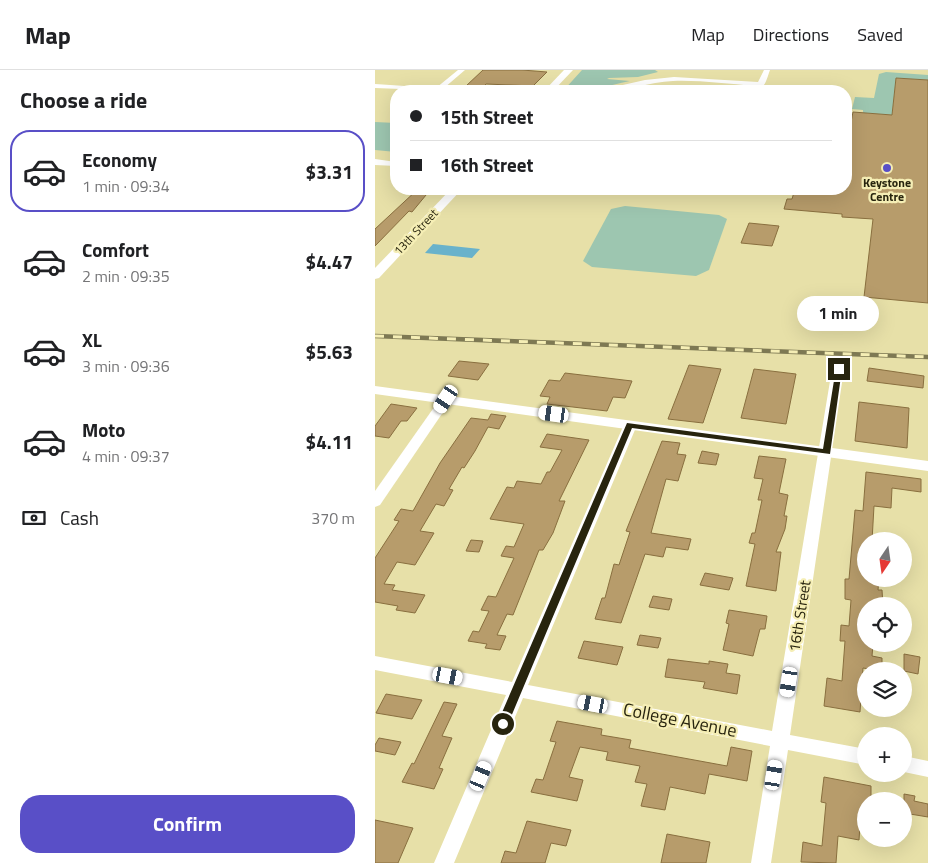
<!DOCTYPE html>
<meta charset="utf-8">
<style>
body{margin:0;font-family:"Titillium Web",sans-serif;background:#f6f6f6;color:#202124;height:100vh;display:flex;flex-direction:column;font-size:19px;white-space:nowrap}
*{box-sizing:border-box;margin:0}
p{font-size:16px;color:#757577}
.icon{flex:none;width:28px;height:28px;fill:none;stroke:currentColor;stroke-width:2;stroke-linecap:round;stroke-linejoin:round}
.map{position:relative;flex:1;overflow:hidden}
.sheet{display:flex;flex-direction:column;background:#fff;width:375px}
.sheet>*{flex:none}
.hud{position:absolute;left:15px;top:15px;width:462px;height:110px;border-radius:20px;box-shadow:0 5px 20px #0002;display:grid;align-content:center;height:110px;padding:0 20px;background:#fff}
.needle{width:32px;rotate:193deg}
.fabs{position:absolute;left:482px;top:462px;display:grid;gap:10px}
.fabs a{display:grid;place-items:center;width:55px;height:55px;border-radius:50%;background:#fff;box-shadow:0 5px 20px #0002;font-size:25px}
.end{position:absolute;width:22px;height:22px;margin:-11px;border:6px solid #27240e;background:#fff;box-shadow:0 0 0 2px #fff}
.from{border-radius:50%}
.bubble{position:absolute;height:35px;border-radius:18px;background:#fff;box-shadow:0 5px 20px #0002;font-size:16px;font-weight:700;line-height:35px;text-align:center}
.car{position:absolute;width:15px;height:30px;margin:-15px -8px;border-radius:6px;box-shadow:0 0 4px 1px #0007;background:linear-gradient(#fff 24%,#345 0 40%,#fff 0 76%,#345 0 86%,#fff 0)}
.hud b{display:flex;align-items:center;gap:18px;height:48px;font-size:19px}
.hud b+b{border-top:1px solid #e0e0e0}
.hud i{width:12px;height:12px;background:#202124}
ul{padding:0;list-style:none}
li{display:flex;align-items:center;gap:15px;height:82px;margin:0 10px 8px;padding:0 10px;border:2px solid transparent;border-radius:20px}
li div{flex:1}
li b{display:block;font-size:19px}
li em{font-style:normal;font-weight:700}
li.active{border-color:#594fc7}
li>.icon{width:45px;height:45px;stroke-width:1.5}
h2{padding:0 20px;font-size:22px;line-height:60px}
.pay{display:flex;align-items:center;gap:12px;height:55px;padding:0 20px;font-size:19px}
.pay p{margin-inline-start:auto}
.action{display:flex;gap:10px;margin-top:auto;padding:10px 20px}
.action a{flex:1;height:58px;border-radius:20px;background:#594fc7;color:#fff;font-size:20px;font-weight:700;line-height:58px;text-align:center}
header{display:flex;align-items:center;gap:30px;box-sizing:border-box;height:70px;padding:0 25px;background:#fff;border-bottom:1px solid #e0e0e0}
header strong{font-size:24px}
nav{display:flex;gap:28px;margin-inline-start:auto;font-size:18px}
main{display:flex;flex:1;min-height:0}
.map>svg:first-child{display:block}
</style>
<header>
<strong>Map</strong>
<nav><a>Map</a><a>Directions</a><a>Saved</a></nav>
</header>
<main>
<section class="sheet">
<h2>Choose a ride</h2>
<ul>
<li class="active"><svg class="icon" aria-label="car" viewBox="0 0 24 24"><path d="M5 17H2v-5l4-1 3-4h7l3 4 3 1v5h-3M9 17h6M6 11h13"/><circle cx="7" cy="17" r="2"/><circle cx="17" cy="17" r="2"/></svg><div><b>Economy</b><p>1 min · 09:34</p></div><em>$3.31</em></li>
<li><svg class="icon" aria-label="car" viewBox="0 0 24 24"><path d="M5 17H2v-5l4-1 3-4h7l3 4 3 1v5h-3M9 17h6M6 11h13"/><circle cx="7" cy="17" r="2"/><circle cx="17" cy="17" r="2"/></svg><div><b>Comfort</b><p>2 min · 09:35</p></div><em>$4.47</em></li>
<li><svg class="icon" aria-label="car" viewBox="0 0 24 24"><path d="M5 17H2v-5l4-1 3-4h7l3 4 3 1v5h-3M9 17h6M6 11h13"/><circle cx="7" cy="17" r="2"/><circle cx="17" cy="17" r="2"/></svg><div><b>XL</b><p>3 min · 09:36</p></div><em>$5.63</em></li>
<li><svg class="icon" aria-label="car" viewBox="0 0 24 24"><path d="M5 17H2v-5l4-1 3-4h7l3 4 3 1v5h-3M9 17h6M6 11h13"/><circle cx="7" cy="17" r="2"/><circle cx="17" cy="17" r="2"/></svg><div><b>Moto</b><p>4 min · 09:37</p></div><em>$4.11</em></li>
</ul>
<div class="pay"><svg class="icon" aria-label="cash" viewBox="0 0 24 24"><path d="M3 7h18v10H3z"/><circle cx="12" cy="12" r="2"/></svg>Cash<p>370 m</p></div>
<div class="action"><a>Confirm</a></div>
</section>
<div class="map">
<svg width="553" height="793" viewBox="0 0 553 793">
<rect width="100%" height="100%" fill="#e7e0a8"/>
<g fill="#9dc6b0">
<path d="M207,0h73l3,2 -20,5 -29,1 -2,1 23,2c-22,5 -44,10 -67,10z"/>
<polygon points="511,2 553,5 553,10 521,8 517,45 488,43 488,40 477,39 480,27 499,28 504,4"/>
<polygon points="309,15 370,19 377,21 306,20"/>
<polygon points="0,52 21,53 21,82 0,80"/>
<polygon points="250,136 344,145 352,149 334,200 321,206 217,197 208,191 236,139"/>
</g>
<polygon fill="#69b2cb" points="58,174 105,179 97,188 50,183"/>
<g fill="#b79c6b" stroke="#896f3f">
<polygon points="108,0 147,0 172,2 158,16 111,14 108,17 91,16"/>
<polygon points="521,8 553,10 553,233 489,227 498,149 467,147 467,144 409,139 412,129 417,129 420,119 471,119 471,77 478,42 517,45"/>
<polygon points="43,119 56,119 37,142 34,141 0,176 0,159"/>
<polygon points="374,153 404,156 397,176 366,173"/>
<polygon points="84,291 114,294 103,310 73,306"/>
<polygon points="314,295 346,299 328,353 293,349"/>
<polygon points="494,298 549,306 548,318 492,311"/>
<polygon points="379,299 421,304 411,354 366,348"/>
<polygon points="190,303 257,311 250,328 238,327 232,341 172,334 175,327 165,326 174,310 185,311"/>
<polygon points="484,332 534,338 532,378 480,371"/>
<polygon points="16,334 42,338 32,351 26,351 14,368 0,366 0,356"/>
<polygon points="116,344 131,346 124,359 113,357 100,381 89,398 87,397 74,419 78,420 69,436 61,434 45,461 59,463 40,495 22,492 9,514 20,515 17,520 50,525 40,543 21,540 23,536 0,532 0,488 24,451 19,450 26,439 38,441 65,393 96,348 113,350"/>
<polygon points="172,364 214,370 184,431 190,431 178,463 168,480 164,480 138,545 132,544 122,565 131,566 125,580 110,578 112,574 93,571 98,561 104,562 114,541 106,540 113,526 121,527 139,488 126,486 131,476 139,477 149,454 115,449 132,417 139,418 142,411 166,414 172,402 175,402 187,380 165,377"/>
<polygon points="287,371 305,373 302,384 311,385 303,411 291,409 276,463 316,469 313,480 291,477 288,487 270,484 246,553 220,549 227,528 230,528 239,494 244,495 255,462 251,461"/>
<polygon points="327,381 344,384 341,395 323,393"/>
<polygon points="384,386 411,389 404,423 413,425 409,446 412,446 410,459 401,482 406,482 401,521 371,516 380,474 374,473 377,463 380,463 387,430 383,430 388,409 379,408"/>
<polygon points="491,402 546,409 546,422 517,418 516,438 499,436 497,471 491,471 491,509 504,509 503,520 507,520 508,536 491,536 491,574 498,574 497,586 507,588 507,601 488,598 485,642 449,636 452,608 467,611 470,571 465,571 466,555 474,556 476,530 470,529 470,509 474,509 480,440 488,441"/>
<polygon points="96,470 108,471 104,482 91,481"/>
<polygon points="330,503 358,508 354,520 325,515"/>
<polygon points="278,526 297,529 294,540 274,537"/>
<polygon points="354,540 392,546 390,559 385,559 378,586 348,580 354,554 351,553"/>
<polygon points="265,565 286,568 283,578 262,575"/>
<polygon points="209,571 248,577 242,595 203,588"/>
<polygon points="529,584 545,587 543,604 529,601"/>
<polygon points="293,589 334,594 334,591 353,594 351,603 365,605 362,624 328,618 330,612 290,607"/>
<polygon points="11,624 47,630 37,649 1,643"/>
<polygon points="69,632 82,634 67,666 77,668 64,698 68,699 59,719 27,712 37,693 39,694"/>
<polygon points="182,651 227,659 226,665 256,670 254,678 352,696 356,677 377,681 372,711 334,704 330,724 295,717 290,740 266,736 272,714 260,712 265,696 231,690 233,682 205,677 194,707 208,710 202,731 156,722 161,709 168,710 181,672 175,671"/>
<polygon points="4,668 26,672 20,685 0,681 0,675"/>
<polygon points="449,707 496,716 496,731 491,731 491,741 486,740 484,770 463,766 461,793 426,792 428,772 447,776 451,733 446,732"/>
<polygon points="529,724 540,726 539,731 553,734 553,747 529,743"/>
<polygon points="0,750 38,758 23,793 0,793"/>
<polygon points="152,751 196,760 191,776 176,773 170,793 126,793 130,781 141,783"/>
<polygon points="292,764 335,772 331,793 286,793"/>
</g>
<g fill="none" stroke-linecap="round" stroke-linejoin="round">
<g fill="#fff" fill-rule="evenodd">
<polygon points="83,0 90,0 69,18 77,21 0,18 0,14 61,18"/>
<path d="M389,0h6c-4,11 -5,21 -19,20v-4h4c-27,-2 -55,-6 -82,-5 -26,1 -51,12 -77,10l49,-11 29,-3 84,5z"/>
<polygon points="0,89 21,92 21,96 0,95"/>
<polygon points="463,295 469,299 415,665 491,679 491,695 413,680 396,793 376,793 395,676 148,628 79,793 59,793 131,625 0,600 0,586 137,612 250,352 260,352 262,355 153,615 397,661 457,299"/>
<polygon points="71,325 77,329 5,435 0,437 0,421 67,326"/>
<polygon points="529,686 553,691 553,707 529,702"/>
</g>
<g fill="#fff" fill-rule="evenodd">
<polygon points="189,0 198,0 178,21 169,21"/>
<polygon points="76,119 87,119 4,208 0,209 0,198"/>
<polygon points="0,316 553,391 553,401 0,324"/>
</g>
<defs>
<polyline id="rail" points="0,266 553,287"/>
</defs>
<use href="#rail" stroke="#7e7953" stroke-width="4.5"/>
<use href="#rail" stroke="#f5eeb5" stroke-width="3" stroke-dasharray="9" stroke-linecap="butt"/>
</g>
<polygon fill="#27240e" points="461,298 467,299 455,384 257,358 133,654 132,657 124,657 122,654 252,353 448,379"/>
<circle fill="#594fc7" stroke="#f5eeb5" stroke-width="2" cx="512" cy="98" r="5"/>
<g text-anchor="middle" stroke-width="4.5" stroke-linejoin="round" paint-order="stroke">
<g font-size="12" font-weight="bold" fill="#27240e" stroke="#f5eeb5">
<text x="512" y="117">Keystone<tspan x="512" dy="14">Centre</tspan></text>
</g>
<g font-size="12" fill="#27240e" stroke="#f5eeb5">
<text transform="translate(41 162) rotate(-47)" y="4">13th Street</text>
</g>
<g font-size="15" fill="#27240e" stroke="#f5eeb5">
<text transform="translate(425 546) rotate(-81)" y="5">16th Street</text>
</g>
<g font-size="18" fill="#27240e" stroke="#f5eeb5">
<text transform="translate(305 650) rotate(11)" y="6">College Avenue</text>
</g>
</g>
</svg>
<div class="fabs">
<a><svg class="needle" viewBox="-14 -14 28 28"><path d="M0-13l5 13h-10z" fill="#e53935"/><path d="M0 13l5-13h-10z" fill="#757577"/></svg></a>
<a><svg class="icon" aria-label="locate" viewBox="0 0 24 24"><circle cx="12" cy="12" r="6"/><path d="M12 2v4M12 18v4M2 12h4M18 12h4"/></svg></a>
<a><svg class="icon" aria-label="layers" viewBox="0 0 24 24"><path d="M12 4l9 5-9 5-9-5zM3 14l9 5 9-5"/></svg></a>
<a>+</a>
<a>−</a>
</div>
<i class="end from" style="left:128px;top:654px"></i>
<i class="end" style="left:464px;top:299px"></i>
<div class="bubble" style="left:422px;top:226px;width:82px">1 min</div>
<i class="car" style="left:71px;top:329px;rotate:214deg"></i>
<i class="car" style="left:179px;top:344px;rotate:278deg"></i>
<i class="car" style="left:73px;top:606px;rotate:101deg"></i>
<i class="car" style="left:414px;top:612px;rotate:189deg"></i>
<i class="car" style="left:218px;top:634px;rotate:281deg"></i>
<i class="car" style="left:399px;top:705px;rotate:9deg"></i>
<i class="car" style="left:106px;top:706px;rotate:23deg"></i>
<div class="hud">
<b><i class="from"></i>15th Street</b>
<b><i></i>16th Street</b>
</div>
</div>
</main>
